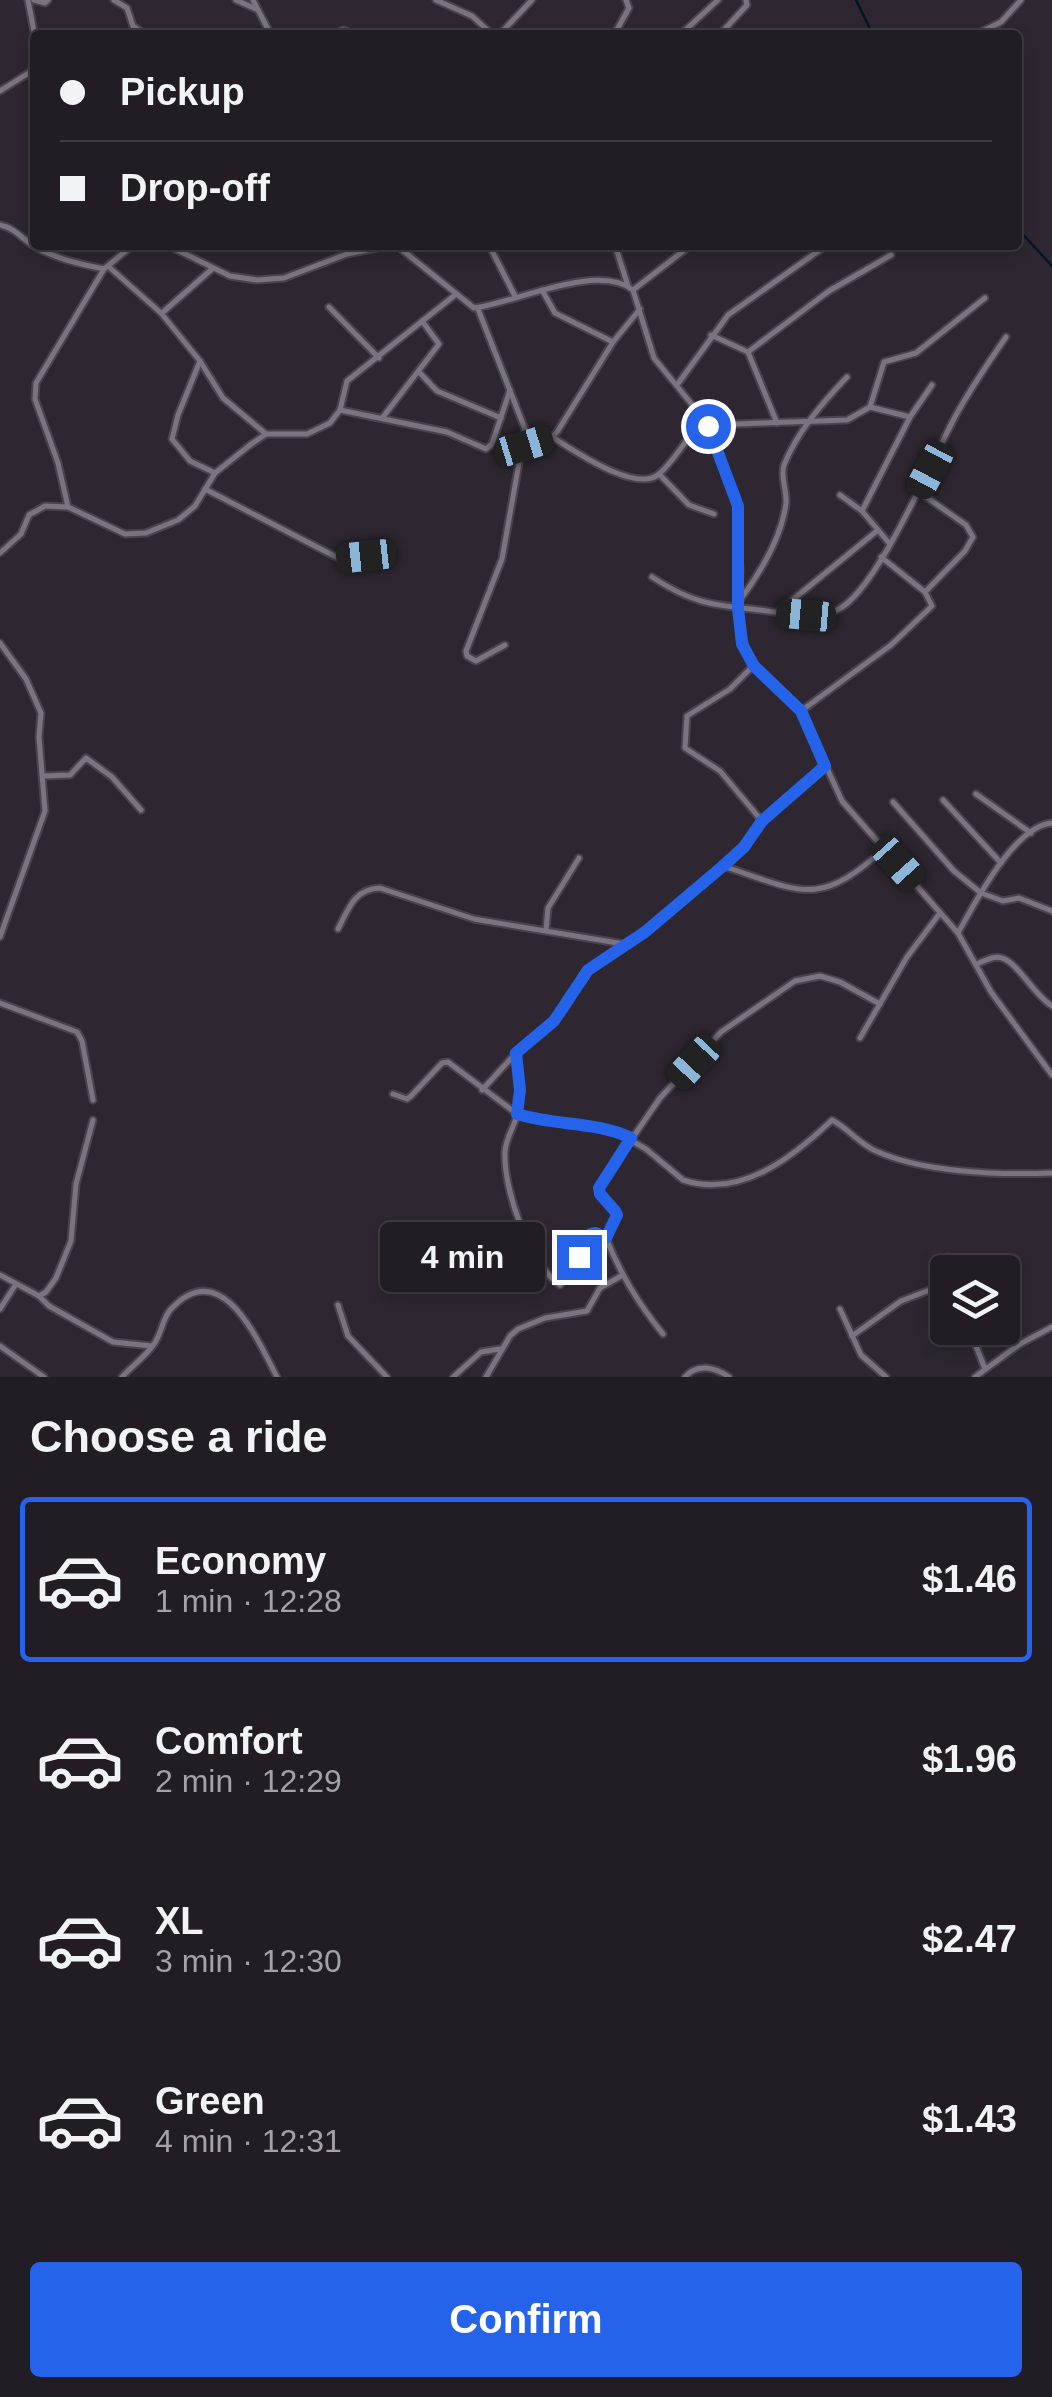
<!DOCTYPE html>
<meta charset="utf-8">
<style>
body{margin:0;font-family:Helvetica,sans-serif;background:#2e2a32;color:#f1f3f6;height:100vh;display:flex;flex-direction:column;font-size:38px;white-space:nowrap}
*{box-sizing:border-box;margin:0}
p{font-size:32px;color:#a2a2a7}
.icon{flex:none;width:55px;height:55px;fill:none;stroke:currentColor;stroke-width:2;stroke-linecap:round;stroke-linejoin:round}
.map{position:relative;height:1377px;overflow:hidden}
.details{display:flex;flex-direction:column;background:#221d25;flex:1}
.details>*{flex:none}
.top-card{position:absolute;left:30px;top:30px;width:992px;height:220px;border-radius:10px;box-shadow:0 5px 15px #0003,0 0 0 2px #3f3b42;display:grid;align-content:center;height:220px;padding:0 30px;background:#221d25}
.controls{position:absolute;left:930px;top:1255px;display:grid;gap:20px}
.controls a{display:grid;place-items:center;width:90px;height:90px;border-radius:10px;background:#221d25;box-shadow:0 5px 15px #0003,0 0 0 2px #3f3b42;font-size:50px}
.end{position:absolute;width:45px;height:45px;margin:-22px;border:12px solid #2563eb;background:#fff;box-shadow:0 0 0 5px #fff}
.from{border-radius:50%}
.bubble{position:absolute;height:70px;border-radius:10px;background:#221d25;box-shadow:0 5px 15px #0003,0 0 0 2px #3f3b42;font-size:32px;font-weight:700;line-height:70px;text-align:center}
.car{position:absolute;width:30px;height:60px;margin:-30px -15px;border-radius:12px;box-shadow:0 0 8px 2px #0007;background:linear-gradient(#222 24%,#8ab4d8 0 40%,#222 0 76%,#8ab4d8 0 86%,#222 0)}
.top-card b{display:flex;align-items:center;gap:35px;height:95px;font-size:38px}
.top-card b+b{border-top:2px solid #3f3b42}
.top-card i{width:25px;height:25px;background:#f1f3f6}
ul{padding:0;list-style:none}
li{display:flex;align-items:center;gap:30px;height:165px;margin:0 20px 15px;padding:0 10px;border:5px solid transparent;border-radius:10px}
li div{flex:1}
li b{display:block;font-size:38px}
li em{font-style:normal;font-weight:700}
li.selected{border-color:#2563eb}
li>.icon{width:90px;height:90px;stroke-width:1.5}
h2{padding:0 30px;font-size:45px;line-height:120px}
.cta{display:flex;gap:20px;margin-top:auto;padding:20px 30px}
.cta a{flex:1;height:115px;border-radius:10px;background:#2563eb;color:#fff;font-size:40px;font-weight:700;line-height:115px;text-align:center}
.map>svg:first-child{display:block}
</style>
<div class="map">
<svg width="1052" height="1377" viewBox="0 0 1052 1377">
<rect width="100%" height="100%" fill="#2e2731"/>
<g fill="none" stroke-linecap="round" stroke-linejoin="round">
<g stroke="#011524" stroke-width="2.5">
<polyline points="856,0 873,35"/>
<polyline points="1018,229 1052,266"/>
</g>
<defs>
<g id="minor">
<polyline points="28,0 35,37"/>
<polyline points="34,0 45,3 48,0"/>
<polyline points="114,0 127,8 133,26 146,35"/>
<polyline points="236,0 256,9"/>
<polyline points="253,0 271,35"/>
<polyline points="436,0 472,16 493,35"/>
<polyline points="723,31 747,5 746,0"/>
<polyline points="332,35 343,30 356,35"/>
<polyline points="499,35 532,0"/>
<polyline points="614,35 629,8 626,0"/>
<polyline points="680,35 718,0"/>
<polyline points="975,35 1001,22 1021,0"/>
<polyline points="0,91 35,69"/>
<path d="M0,225c15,3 22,14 34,21 21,13 47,18 70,23l29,-24"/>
<polyline points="167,245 230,276 257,280 284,278 347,254 392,245"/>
<path d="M396,245l78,63c41,-5 123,-46 159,-18l21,68 49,60 33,78 4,74 -2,39 8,44 7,13 48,45 41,90 116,132 33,59 61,83"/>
<polyline points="489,245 515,296"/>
<polyline points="615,245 628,286"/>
<polyline points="109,267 161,313 200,361 223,398 266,434"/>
<polyline points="542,290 555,313 613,342"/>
<polyline points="633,290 691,245"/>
<polyline points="329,307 379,358"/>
<polyline points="478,309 525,429 502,559 466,651 467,656 476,661 505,645"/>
<polyline points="162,313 212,269"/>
<polyline points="711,335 748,352 777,423"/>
<polyline points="748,352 829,291 891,255"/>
<polyline points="200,361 178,415 172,439 190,461 215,473"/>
<polyline points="419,372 437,391 501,418"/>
<polyline points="677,385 728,315 824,247"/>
<polyline points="870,407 884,362 916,353 985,298"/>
<polyline points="340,410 447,432 486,449 492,444 510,390"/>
<polyline points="383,417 439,344 422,321"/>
<polyline points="707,425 847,420 870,407 910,417"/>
<path d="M552,437c21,13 84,57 107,37 17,-15 30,-39 44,-56"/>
<polyline points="524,446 552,437 557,432 613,342 640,309"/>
<polyline points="659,474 689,505 714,514"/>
<polyline points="205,489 340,559 367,556"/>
<polyline points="919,492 966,525 973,537 965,551 925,592"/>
<polyline points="840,495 862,511 889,543"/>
<polyline points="68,507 58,463 35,399 36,383 104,269"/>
<polyline points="862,511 910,417 932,385"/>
<polyline points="0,553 21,534 29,515 45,506 68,507 125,534 146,533 178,520 195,506 215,473 250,445 266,434 307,434 330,423 340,410 347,381 455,295"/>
<path d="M652,577c41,27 61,28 108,33 24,3 54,11 77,0 40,-18 96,-153 119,-195 15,-27 32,-52 50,-78"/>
<path d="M740,600c20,-27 42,-64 46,-97 1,-14 -6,-26 -2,-38 13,-33 39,-63 63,-88"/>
<polyline points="779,611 878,530"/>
<polyline points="0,643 26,679 41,713 39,737 45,811 0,937"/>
<polyline points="753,666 730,689 687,716 685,748 720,771 762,821"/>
<polyline points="801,711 891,645 932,606 925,592 881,557"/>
<polyline points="44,776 70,775 86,758 112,777 141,810"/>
<polyline points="976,794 1031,833"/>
<polyline points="943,800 1001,863"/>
<polyline points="893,802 954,871 981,893 1003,901 1019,898 1052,911"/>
<path d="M723,866c79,26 95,43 162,-18"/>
<path d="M338,929c11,-21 16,-40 42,-41l94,31 150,25"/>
<polyline points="546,930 548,908 579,858"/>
<path d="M958,933c17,-30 56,-107 94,-110"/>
<path d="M977,964c7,-3 17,-9 25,-6 16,5 32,37 50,48"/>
<polyline points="0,1003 77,1032 82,1041 93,1100"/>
<polyline points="860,1038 907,957 940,913"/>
<path d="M516,1053c2,20 7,42 1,62 -3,12 -11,23 -12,36 -2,38 24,112 55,134l31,-50 5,-2 10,5"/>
<polyline points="482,1090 516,1053 554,1021 588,970 645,932 723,866 744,847 762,821 825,766"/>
<path d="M393,1094l14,5 4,-3 31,-33 6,-1 69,52 20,6 76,10 33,19 37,31c58,19 110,-23 149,-60 16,8 27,24 44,31 48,22 124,24 176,22"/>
<polyline points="948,1257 951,1272"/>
<polyline points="0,1275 39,1296 46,1292 56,1278 71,1241 76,1184 93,1120"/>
<polyline points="39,1296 49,1306 113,1342 152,1346"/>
<polyline points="338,1305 348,1336 387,1377"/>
<polyline points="0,1309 16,1284"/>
<polyline points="840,1309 861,1355 886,1377"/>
<polyline points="969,1328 985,1369"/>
<path d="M663,1334c-25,-31 -42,-59 -57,-96l11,-23 -17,-21v-9l60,-87 61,-66 74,-51 25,-5 20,6 40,22"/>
<polyline points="852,1336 901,1301 948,1283"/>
<polyline points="0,1346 44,1377"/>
<path d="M122,1377c10,-11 24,-21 32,-33 8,-11 8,-25 17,-35 51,-55 87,32 106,68"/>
<polyline points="453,1377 481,1352 500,1349"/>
<polyline points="486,1377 510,1336 518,1329 545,1318 587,1311 600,1288 621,1276"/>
<path d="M685,1377c12,-14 30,-10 44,0"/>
<polyline points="975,1377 1020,1344 1052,1327"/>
</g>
</defs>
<use href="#minor" stroke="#49444c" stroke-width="9"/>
<use href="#minor" stroke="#7b7380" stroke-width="5"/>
</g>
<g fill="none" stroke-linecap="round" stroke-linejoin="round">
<path stroke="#2563eb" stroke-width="12" d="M579,1257l12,-23 5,-1 10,5 11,-23 -2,-4 -15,-17 -1,-6 32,-50c-36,-17 -75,-12 -114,-24l3,-24 -4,-37 38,-32 34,-51 57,-38 78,-66 21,-19 18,-26 63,-55 -24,-55 -47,-45 -12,-22 -4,-36v-102l-30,-80"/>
</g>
</svg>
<div class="controls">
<a><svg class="icon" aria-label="layers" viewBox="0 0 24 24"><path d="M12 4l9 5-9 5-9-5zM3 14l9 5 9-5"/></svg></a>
</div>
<i class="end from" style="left:708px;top:426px"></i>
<i class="end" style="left:579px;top:1257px"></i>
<div class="bubble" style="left:380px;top:1222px;width:165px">4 min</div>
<i class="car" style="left:524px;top:446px;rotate:73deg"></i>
<i class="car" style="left:930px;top:470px;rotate:208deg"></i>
<i class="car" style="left:366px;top:556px;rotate:264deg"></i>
<i class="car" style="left:806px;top:615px;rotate:275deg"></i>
<i class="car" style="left:898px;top:863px;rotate:138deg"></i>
<i class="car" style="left:694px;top:1062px;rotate:223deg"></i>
<div class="top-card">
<b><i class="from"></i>Pickup</b>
<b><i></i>Drop-off</b>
</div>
</div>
<section class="details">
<h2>Choose a ride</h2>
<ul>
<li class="selected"><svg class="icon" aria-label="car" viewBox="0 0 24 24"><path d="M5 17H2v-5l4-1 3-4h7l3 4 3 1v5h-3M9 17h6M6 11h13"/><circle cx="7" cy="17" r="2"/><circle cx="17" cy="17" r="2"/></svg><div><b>Economy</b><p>1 min · 12:28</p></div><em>$1.46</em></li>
<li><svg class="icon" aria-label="car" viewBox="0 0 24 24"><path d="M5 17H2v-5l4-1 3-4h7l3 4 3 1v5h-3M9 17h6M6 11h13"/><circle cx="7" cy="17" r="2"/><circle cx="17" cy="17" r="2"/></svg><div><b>Comfort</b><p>2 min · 12:29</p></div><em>$1.96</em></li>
<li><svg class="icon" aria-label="car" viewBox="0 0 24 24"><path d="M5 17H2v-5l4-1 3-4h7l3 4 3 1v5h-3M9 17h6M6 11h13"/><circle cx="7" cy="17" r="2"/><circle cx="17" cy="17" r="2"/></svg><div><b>XL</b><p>3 min · 12:30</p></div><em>$2.47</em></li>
<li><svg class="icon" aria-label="car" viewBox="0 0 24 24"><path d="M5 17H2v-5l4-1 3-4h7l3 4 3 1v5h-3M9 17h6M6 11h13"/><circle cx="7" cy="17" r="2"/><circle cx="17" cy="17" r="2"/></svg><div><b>Green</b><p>4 min · 12:31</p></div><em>$1.43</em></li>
</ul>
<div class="cta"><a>Confirm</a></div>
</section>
